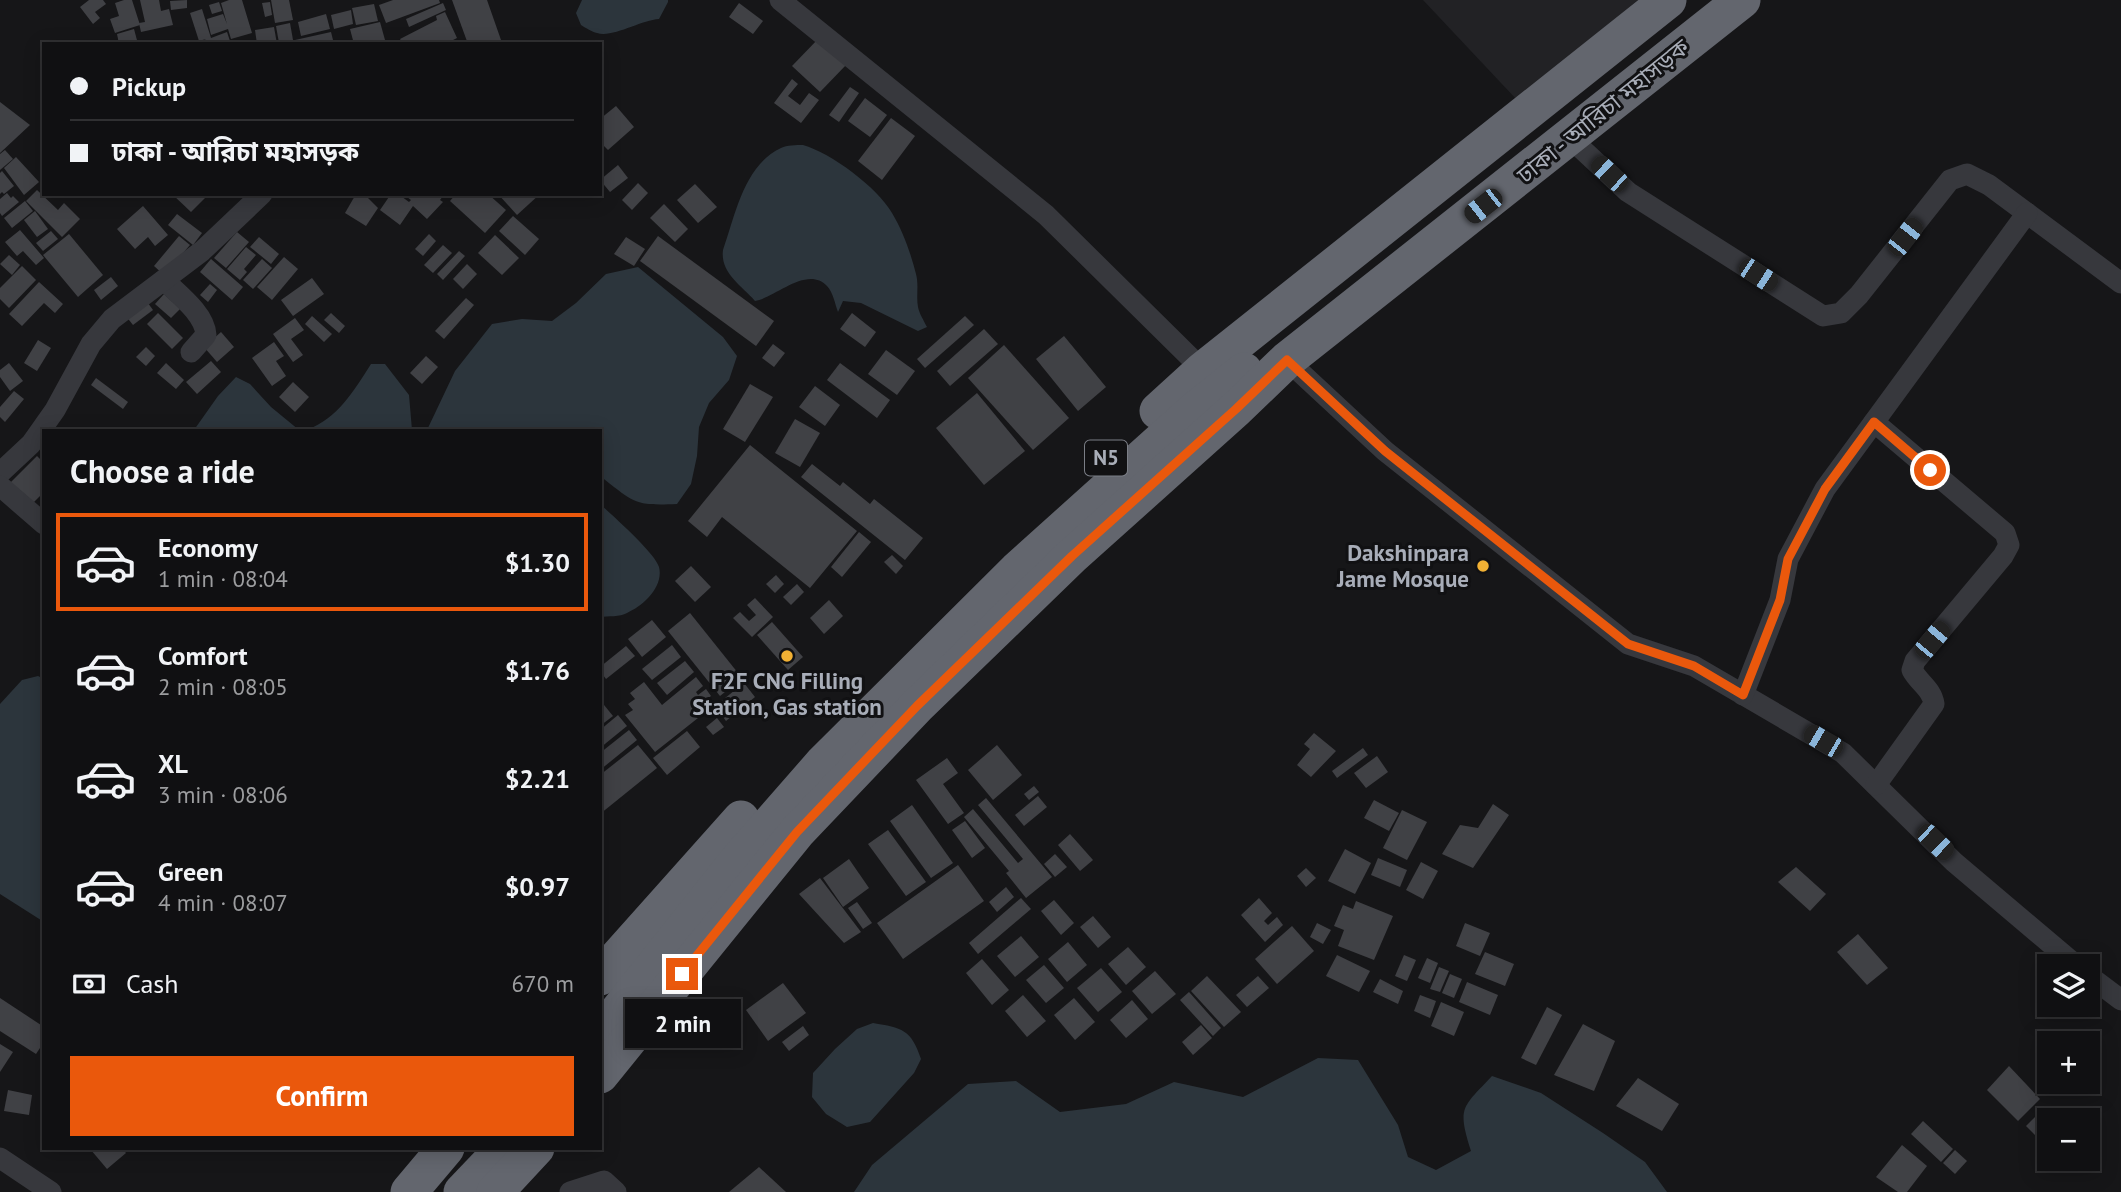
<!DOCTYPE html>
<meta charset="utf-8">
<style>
body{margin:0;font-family:"PT Sans","Noto Sans Bengali",sans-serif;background:#1e1e20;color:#f1f3f6;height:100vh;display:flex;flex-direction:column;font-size:26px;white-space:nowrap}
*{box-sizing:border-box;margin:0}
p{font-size:23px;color:#9c9d9f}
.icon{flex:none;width:38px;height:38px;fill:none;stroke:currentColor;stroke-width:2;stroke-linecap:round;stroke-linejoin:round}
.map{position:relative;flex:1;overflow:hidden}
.details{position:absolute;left:42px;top:429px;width:560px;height:721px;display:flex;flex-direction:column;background:#101012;border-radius:0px;box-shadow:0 4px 18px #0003,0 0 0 2px #303032}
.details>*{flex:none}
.guide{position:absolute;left:42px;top:42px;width:560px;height:154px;border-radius:0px;box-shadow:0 4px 18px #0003,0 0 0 2px #303032;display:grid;align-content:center;height:154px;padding:0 28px;background:#101012}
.fabs{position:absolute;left:2037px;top:954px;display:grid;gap:14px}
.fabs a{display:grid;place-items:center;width:63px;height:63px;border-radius:0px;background:#101012;box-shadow:0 4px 18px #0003,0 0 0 2px #303032;font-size:35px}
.end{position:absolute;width:32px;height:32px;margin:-16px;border:9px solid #ea580c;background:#fff;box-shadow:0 0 0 4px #fff}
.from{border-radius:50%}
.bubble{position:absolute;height:49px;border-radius:0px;background:#101012;box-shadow:0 4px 18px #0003,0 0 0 2px #303032;font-size:23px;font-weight:700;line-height:49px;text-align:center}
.car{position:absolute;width:21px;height:42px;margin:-21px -10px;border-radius:9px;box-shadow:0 0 5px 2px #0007;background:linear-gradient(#222 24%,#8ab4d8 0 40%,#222 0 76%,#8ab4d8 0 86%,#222 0)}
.guide b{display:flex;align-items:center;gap:24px;height:66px;font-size:26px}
.guide b+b{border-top:2px solid #303032}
.guide i{width:18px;height:18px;background:#f1f3f6}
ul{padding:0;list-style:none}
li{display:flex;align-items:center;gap:21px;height:98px;margin:0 14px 10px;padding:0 14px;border:4px solid transparent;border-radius:0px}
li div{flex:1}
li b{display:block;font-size:26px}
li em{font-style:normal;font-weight:700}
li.current{border-color:#ea580c}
li>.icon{width:63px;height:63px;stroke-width:1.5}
h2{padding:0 28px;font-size:32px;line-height:84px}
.pay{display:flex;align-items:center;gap:18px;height:77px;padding:0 28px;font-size:26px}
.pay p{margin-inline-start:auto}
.primary-button{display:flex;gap:14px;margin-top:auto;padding:14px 28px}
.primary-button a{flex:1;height:80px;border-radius:0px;background:#ea580c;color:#fff;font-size:28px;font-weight:700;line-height:80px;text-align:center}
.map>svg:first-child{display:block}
</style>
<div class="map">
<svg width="2121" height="1192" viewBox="0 0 2121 1192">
<rect width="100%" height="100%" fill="#161618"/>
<polygon fill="#222225" points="1423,0 1638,0 1517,100"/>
<g fill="#2c353c">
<path d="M582,0h86v2l-9,17c-18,1 -46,19 -62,14 -5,-1 -11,-5 -16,-8l-5,-12z"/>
<path d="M803,145c28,8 74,42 89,68 11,18 19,41 24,61 3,11 0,22 2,33 1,6 6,14 9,20l-9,4 -57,-28 -18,-2 -5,11c-3,-8 -5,-20 -11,-26 -20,-21 -52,12 -72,15 -14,-16 -35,-28 -32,-51 12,-34 21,-85 58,-102 6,-3 15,-3 22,-3z"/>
<path d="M638,267l85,70 14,19 -8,24 -20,23 -10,24 -2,29 -6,28 -14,20c-45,2 -43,-2 -77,-28v-46h-173l28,-59 37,-47 30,-5 30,2 24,-18 30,-29z"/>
<path d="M371,364h14l24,31 3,35h-105c31,-12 46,-38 64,-66z"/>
<polygon points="236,377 250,384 271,407 299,430 194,430 218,396"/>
<path d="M600,504c13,12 55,49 59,63 5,20 -16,39 -32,46 -7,4 -19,3 -27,4z"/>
<polygon points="38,676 44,679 44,922 0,894 0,704 22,680"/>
<path d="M873,1023c29,5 38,6 48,36l-7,14 -44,49 -23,5 -21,-13 -14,-17 1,-24 22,-24 22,-20z"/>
<path d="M1318,1058l40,2 40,65 10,32 28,13 35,-19c-14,-44 -9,-43 21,-75l49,17 62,40 42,29 22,30h-813l18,-27 96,-81 48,-3 44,31 66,-8 48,-22 69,15z"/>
</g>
<g fill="#404145">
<polygon points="89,0 103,0 106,4 95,12 100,18 93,24 80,7"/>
<polygon points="124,0 132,0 140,25 115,33 110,19 119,16 115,3"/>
<polygon points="140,0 159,0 161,11 169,9 173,25 141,32 139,23 145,22"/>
<polygon points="187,0 187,8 171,10 170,1"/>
<polygon points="229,0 242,0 252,33 231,39 228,29 211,35 207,19 223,14 227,24 221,3"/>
<polygon points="271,0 289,0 293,20 275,23"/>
<polygon points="393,0 439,0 440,3 386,23 379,5"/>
<polygon points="452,0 487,0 501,40 492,44 468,44"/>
<polygon points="219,2 222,11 212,14 209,5"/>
<polygon points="270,2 272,15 265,17 262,3"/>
<polygon points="443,3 446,10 409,27 406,19"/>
<polygon points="739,3 763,21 753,34 729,17"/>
<polygon points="374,4 378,21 356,25 352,8"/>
<polygon points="202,9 211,38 227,32 231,44 195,44 206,39 199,41 190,13"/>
<polygon points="351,10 353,24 334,29 331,15"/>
<polygon points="445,12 457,38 445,44 403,44 400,39 437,20 436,16"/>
<polygon points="326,14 330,29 301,36 298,22"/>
<polygon points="380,22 385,40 369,44 354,44 350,29"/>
<polygon points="290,23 293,40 279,43 276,26"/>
<polygon points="274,27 277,44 257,44 255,30"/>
<polygon points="134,29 138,44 119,44 117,34"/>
<polygon points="331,32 334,44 296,44 295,40"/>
<polygon points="820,37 847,64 820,92 792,66"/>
<polygon points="792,79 798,84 788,96 800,105 809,93 819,100 801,123 774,103"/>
<polygon points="850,87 859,93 839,122 829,115"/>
<polygon points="865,98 887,115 870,137 848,121"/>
<polygon points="0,102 30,125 0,153"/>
<polygon points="616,106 634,127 608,150 600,142 600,119"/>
<polygon points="891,118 915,136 882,180 858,161"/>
<polygon points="5,150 13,159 0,170 0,154"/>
<polygon points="16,157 39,182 24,195 4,168"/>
<polygon points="618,165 628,178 610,192 600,180"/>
<polygon points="2,171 14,186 4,194 2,192 0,194 0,173"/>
<polygon points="638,183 648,193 632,210 622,200"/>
<polygon points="695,184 717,207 698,223 677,200"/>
<polygon points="37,190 58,210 64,203 80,219 62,237 26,201"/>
<polygon points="7,193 11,198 13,196 19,202 2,216 0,213 0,199"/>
<polygon points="172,194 209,194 191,212"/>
<polygon points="356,194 364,194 378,208 366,226 345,213"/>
<polygon points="391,194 398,194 409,202 411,200 403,194 443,196 440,200 443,202 427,219 413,206 400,225 380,210"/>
<polygon points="456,194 488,194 506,210 485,233 450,201"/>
<polygon points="498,194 540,194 517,215"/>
<polygon points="25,201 33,211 12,228 4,218"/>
<polygon points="664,204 688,229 675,242 650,218"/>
<polygon points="143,206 168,235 155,246 148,237 135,249 117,229"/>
<polygon points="35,211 48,229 37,237 24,220"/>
<polygon points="177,214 202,233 193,245 168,225"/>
<polygon points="513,216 539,239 525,255 499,231"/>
<polygon points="20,230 44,258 36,265 23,251 17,256 5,242"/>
<polygon points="51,231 58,239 43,251 36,243"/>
<polygon points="237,232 249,242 226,268 214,258"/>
<polygon points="69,234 103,275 78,297 43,255"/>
<polygon points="429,234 436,241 423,256 415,249"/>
<polygon points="495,235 519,258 502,275 478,253"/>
<polygon points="179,236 190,245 164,275 154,266"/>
<polygon points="658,236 774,321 756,346 640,261"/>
<polygon points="259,237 279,254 271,264 250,247"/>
<polygon points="626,237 645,249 634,266 614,254"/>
<polygon points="443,245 452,253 433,273 424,265"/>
<polygon points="246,247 256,255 244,269 247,272 240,280 227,269"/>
<polygon points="459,251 465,256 443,280 437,274"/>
<polygon points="9,255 20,265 12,275 0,264"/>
<polygon points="284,257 298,269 272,300 257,287"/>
<polygon points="211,259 243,287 232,300 200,272"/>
<polygon points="262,259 272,268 253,289 243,280"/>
<polygon points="467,264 477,274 463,289 453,279"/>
<polygon points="22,266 36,280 9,308 0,299 0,288"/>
<polygon points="111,277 118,286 101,300 94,290"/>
<polygon points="312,278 324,294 293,316 281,300"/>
<polygon points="39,282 63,304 55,313 44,303 22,326 9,314"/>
<polygon points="210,284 217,290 208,302 200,295"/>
<polygon points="164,294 180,309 171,318 155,304"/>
<polygon points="466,298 474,305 444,339 435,331"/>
<polygon points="145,299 153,310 133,325 125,315"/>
<polygon points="158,313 183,338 172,349 147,324"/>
<polygon points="331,313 345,326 339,333 324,320"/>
<polygon points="852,313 876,332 865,347 840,329"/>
<polygon points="312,316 332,334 324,342 305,324"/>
<polygon points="965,316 974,325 925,368 917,359"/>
<polygon points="295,318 304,330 291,339 303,355 293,362 273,334"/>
<polygon points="984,329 998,344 950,386 937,371"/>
<polygon points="221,332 234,347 217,362 204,347"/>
<polygon points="1064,336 1106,387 1078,411 1036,359"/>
<polygon points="38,340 51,348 37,371 24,363"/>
<polygon points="274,342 284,356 276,361 286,376 272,386 252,358"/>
<polygon points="773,344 785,353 774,367 762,358"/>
<polygon points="1004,345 1069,418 1033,450 968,378"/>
<polygon points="146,347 155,356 146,366 136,357"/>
<polygon points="886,350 915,371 897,395 868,374"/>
<polygon points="426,356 438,367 422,384 410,373"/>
<polygon points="211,361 221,372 197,394 186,382"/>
<polygon points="9,363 23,381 10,391 0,377 0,370"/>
<polygon points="166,363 184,380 176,389 157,373"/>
<polygon points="840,363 890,400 877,418 827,380"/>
<polygon points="96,378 128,402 123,409 91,385"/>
<polygon points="293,382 309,397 295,412 279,397"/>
<polygon points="750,384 773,397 745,442 723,429"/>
<polygon points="815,386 840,405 825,426 799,407"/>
<polygon points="14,391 24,399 5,422 0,417 0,407"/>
<polygon points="977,393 1025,451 984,485 936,428"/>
<polygon points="795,419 820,433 800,467 775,453"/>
<polygon points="750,445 857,531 810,588 722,517 707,537 688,521"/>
<polygon points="37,456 44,463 44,492 31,505 10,483"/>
<polygon points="812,464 840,486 843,482 870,504 874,499 923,538 905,560 801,477"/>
<polygon points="859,532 871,542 842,577 831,567"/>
<polygon points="892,555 903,566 896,574 884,562"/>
<polygon points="691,566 711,587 695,602 675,581"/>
<polygon points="776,575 784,584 775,593 766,584"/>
<polygon points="797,584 804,592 791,605 783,597"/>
<polygon points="755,598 773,617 752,637 733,618 740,612 749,621 756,615 747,605"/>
<polygon points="829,600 843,616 824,634 810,618"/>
<polygon points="690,613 742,678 720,696 668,631"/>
<polygon points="652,620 666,637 642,657 628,639"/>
<polygon points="772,622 803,657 788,670 757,635"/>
<polygon points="672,645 681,657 652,680 642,669"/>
<polygon points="626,646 635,656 606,679 600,671 600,667"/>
<polygon points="685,661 694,672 667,695 657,683"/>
<polygon points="696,677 703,686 696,692 698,695 706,689 711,696 692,711 698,718 655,752 625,715 633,710 628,704 635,699 630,693 644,682 662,705"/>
<polygon points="744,683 755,697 726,721 715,706"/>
<polygon points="600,700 613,716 600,726"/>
<polygon points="618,715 627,726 600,748 600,730"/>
<polygon points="717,718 724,727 713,735 706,727"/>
<polygon points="629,730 637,740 600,770 600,753"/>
<polygon points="687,731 700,747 667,775 653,758"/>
<polygon points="1314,733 1336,751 1311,777 1297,765 1310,749 1304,744"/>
<polygon points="638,745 657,768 600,814 600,775"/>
<polygon points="997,745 1022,775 993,800 968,770"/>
<polygon points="1363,748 1368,755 1337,778 1332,771"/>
<polygon points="1377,756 1388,772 1366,788 1354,773"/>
<polygon points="947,758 958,773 943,784 964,813 948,824 916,780"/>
<polygon points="1034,786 1039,792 1029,800 1024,794"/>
<polygon points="1038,796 1047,807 1024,826 1015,815"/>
<polygon points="986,798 1052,877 1026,898 1006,873 1009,871 964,817 973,809 1018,863 1023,859 978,805"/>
<polygon points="1374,800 1399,813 1389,831 1364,818"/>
<polygon points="1493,804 1509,815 1473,868 1442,854 1460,825 1478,828"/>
<polygon points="912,805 953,863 931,878 890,821"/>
<polygon points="1402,810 1427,822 1407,860 1383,848"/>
<polygon points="965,821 985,848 972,858 952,830"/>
<polygon points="888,830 926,882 906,896 868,844"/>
<polygon points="1070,834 1093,860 1080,871 1058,845"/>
<polygon points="1345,849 1371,863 1355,894 1328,881"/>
<polygon points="1055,854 1067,867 1055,877 1044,864"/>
<polygon points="1378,858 1407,870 1400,887 1371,875"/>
<polygon points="849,859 869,888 843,907 823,878"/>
<polygon points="1421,862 1438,871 1423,899 1406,890"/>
<polygon points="958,865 984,901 903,959 877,923"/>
<polygon points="1796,867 1826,894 1810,911 1778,882"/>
<polygon points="1306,868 1316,878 1306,887 1297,876"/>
<polygon points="820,878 861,932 844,943 799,894"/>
<polygon points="1006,887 1014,897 997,912 989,902"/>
<polygon points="1021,898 1031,909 978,954 969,943"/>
<polygon points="1259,898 1272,913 1264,921 1268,925 1277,917 1283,925 1265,942 1241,915"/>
<polygon points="1054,900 1074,923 1061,935 1041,911"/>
<polygon points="1356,901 1393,916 1374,960 1338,946 1344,930 1334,926 1343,905 1353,909"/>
<polygon points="857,902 872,923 863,929 848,908"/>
<polygon points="1093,916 1111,937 1098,948 1080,927"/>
<polygon points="1317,923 1331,930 1323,944 1310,937"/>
<polygon points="1465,923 1490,933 1480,956 1456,946"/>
<polygon points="1292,926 1314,951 1277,984 1255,959"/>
<polygon points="1858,934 1888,968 1867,985 1837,952"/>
<polygon points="1021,936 1039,957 1015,977 997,956"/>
<polygon points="1068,942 1087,965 1067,982 1048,959"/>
<polygon points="1128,947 1146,967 1126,985 1108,964"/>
<polygon points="1485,952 1514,964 1505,986 1475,974"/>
<polygon points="1337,955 1370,971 1359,992 1326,976"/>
<polygon points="1404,955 1416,960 1407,981 1395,976"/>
<polygon points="1427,958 1438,963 1430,983 1418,978"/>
<polygon points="982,959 1009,990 992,1005 966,973"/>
<polygon points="1044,965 1064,988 1046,1003 1026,980"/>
<polygon points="1439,967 1449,971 1440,992 1430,989"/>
<polygon points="1101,968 1122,992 1098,1012 1077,988"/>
<polygon points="1155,971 1176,994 1152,1014 1132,991"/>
<polygon points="1450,974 1462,979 1454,998 1442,993"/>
<polygon points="1207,976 1241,1012 1224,1027 1191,991"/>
<polygon points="1258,976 1269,988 1247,1007 1236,995"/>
<polygon points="1380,979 1403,991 1398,1004 1373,992"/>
<polygon points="1467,982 1498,995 1490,1015 1459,1002"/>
<polygon points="783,983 806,1013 768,1041 746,1010"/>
<polygon points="1189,992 1221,1028 1213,1036 1180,1000"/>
<polygon points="1023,995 1046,1021 1027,1037 1005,1011"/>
<polygon points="1420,995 1436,1001 1430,1018 1414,1011"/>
<polygon points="0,998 44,1027 44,1042 36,1054 0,1031"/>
<polygon points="1074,998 1095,1022 1075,1040 1054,1015"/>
<polygon points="1132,1000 1148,1019 1126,1038 1110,1020"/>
<polygon points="1441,1002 1464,1012 1454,1036 1431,1026"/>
<polygon points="1547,1007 1562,1015 1536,1065 1521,1058"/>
<polygon points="1583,1024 1615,1041 1594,1091 1554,1075"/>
<polygon points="1201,1025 1212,1038 1193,1055 1182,1042"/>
<polygon points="803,1026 809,1035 789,1051 782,1042"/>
<polygon points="0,1044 13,1052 0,1072"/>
<polygon points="2009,1066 2040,1099 2018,1121 1987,1090"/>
<polygon points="1638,1078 1679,1104 1662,1131 1616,1106"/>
<polygon points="8,1090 32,1095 29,1115 4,1111"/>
<polygon points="2046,1106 2059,1120 2049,1120 2049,1135 2042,1142 2026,1126"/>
<polygon points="1923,1121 1953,1149 1941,1162 1911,1134"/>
<polygon points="1902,1145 1927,1166 1907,1192 1898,1192 1876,1177"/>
<polygon points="94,1148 122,1148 126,1153 107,1169 91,1150"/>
<polygon points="1955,1150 1967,1161 1955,1174 1943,1163"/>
<polygon points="759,1167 786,1192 729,1192"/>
</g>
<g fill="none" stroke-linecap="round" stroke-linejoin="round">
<g stroke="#37383d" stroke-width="21">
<polyline points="780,0 1046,215 1203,370"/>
<polyline points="1570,138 1628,192 1823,316 1841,313 1859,295 1950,180 1967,174 1989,185 2121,283"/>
<path d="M164,280c14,14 41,34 42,55l-15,17"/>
<polyline points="1287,360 1385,451 1628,644 1694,666 1843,753 1954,862 2077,966"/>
<path d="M1874,422l131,111 4,12 -6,11 -88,105 -3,9c7,13 20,19 22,34l-58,81"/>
<polyline points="0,473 31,444 55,410 91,344 112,319 202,251 262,194"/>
<polyline points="0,486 44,524"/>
<polyline points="1743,695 1780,600 1788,559 1825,489 2027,213"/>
<polyline points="2088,975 2121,1000"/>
<polyline points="0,1158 51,1192"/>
<polyline points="570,1192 604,1181 616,1192"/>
</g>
<g stroke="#63666e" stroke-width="37">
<polyline points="1158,411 1203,370 1668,0"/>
<polyline points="600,977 741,819"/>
<polyline points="600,1034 739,859 824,762 1017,570 1195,410 1244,371"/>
<polyline points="600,1075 797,832 917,706 1072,556 1236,409 1287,360 1742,0"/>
<polyline points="409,1192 446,1148"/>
<polyline points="462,1192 504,1148"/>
<polyline points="495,1192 536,1148"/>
</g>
</g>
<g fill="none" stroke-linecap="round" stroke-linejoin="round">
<polyline stroke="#ea580c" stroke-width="9" points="682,974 797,832 917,706 1072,556 1236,409 1287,360 1385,451 1628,644 1694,666 1743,695 1780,600 1788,559 1825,489 1874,422 1930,470"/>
</g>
<g fill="#f2b134" stroke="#111113" stroke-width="2.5">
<circle cx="1483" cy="566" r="7"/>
<circle cx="787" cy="656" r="7"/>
</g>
<g text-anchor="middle" stroke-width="6" stroke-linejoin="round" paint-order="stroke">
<rect fill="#111113" stroke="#7b7e86" stroke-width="2" x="1085" y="440.5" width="42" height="35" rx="5"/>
<g font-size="21" font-weight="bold" fill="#a8adb8">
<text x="1106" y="465">N5</text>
</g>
<g font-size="23" fill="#a8adb8" stroke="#111113">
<text transform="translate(1603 111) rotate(-39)" y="8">ঢাকা - আরিচা মহাসড়ক</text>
</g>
<g font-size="23" font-weight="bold" fill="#a8adb8" stroke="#111113" text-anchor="end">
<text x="1469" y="561">Dakshinpara<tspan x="1469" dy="26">Jame Mosque</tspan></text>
<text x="787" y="689" text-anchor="middle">F2F CNG Filling<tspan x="787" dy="26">Station, Gas station</tspan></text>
</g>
</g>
</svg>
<div class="fabs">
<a><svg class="icon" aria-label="layers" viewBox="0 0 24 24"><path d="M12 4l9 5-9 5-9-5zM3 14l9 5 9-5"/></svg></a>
<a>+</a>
<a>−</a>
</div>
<i class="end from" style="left:1930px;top:470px"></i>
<i class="end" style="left:682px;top:974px"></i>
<div class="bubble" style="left:625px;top:999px;width:116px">2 min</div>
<i class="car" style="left:1609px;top:174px;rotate:313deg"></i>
<i class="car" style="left:1483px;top:206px;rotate:232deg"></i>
<i class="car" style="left:1905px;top:237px;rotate:38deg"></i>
<i class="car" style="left:1758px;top:275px;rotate:123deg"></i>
<i class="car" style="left:1932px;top:640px;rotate:40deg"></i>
<i class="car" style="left:1823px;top:741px;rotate:300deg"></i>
<i class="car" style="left:1935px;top:842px;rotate:134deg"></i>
<div class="guide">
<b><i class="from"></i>Pickup</b>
<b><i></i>ঢাকা - আরিচা মহাসড়ক</b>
</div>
<section class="details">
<h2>Choose a ride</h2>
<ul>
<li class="current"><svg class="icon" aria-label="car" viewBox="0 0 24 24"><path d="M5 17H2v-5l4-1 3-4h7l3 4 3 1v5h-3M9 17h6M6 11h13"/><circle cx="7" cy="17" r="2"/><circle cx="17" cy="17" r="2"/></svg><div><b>Economy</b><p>1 min · 08:04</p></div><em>$1.30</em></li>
<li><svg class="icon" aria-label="car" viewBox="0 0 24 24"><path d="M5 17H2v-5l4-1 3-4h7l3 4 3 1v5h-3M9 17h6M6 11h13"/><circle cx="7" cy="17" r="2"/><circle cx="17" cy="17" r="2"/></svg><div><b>Comfort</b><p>2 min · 08:05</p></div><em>$1.76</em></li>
<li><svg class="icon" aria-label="car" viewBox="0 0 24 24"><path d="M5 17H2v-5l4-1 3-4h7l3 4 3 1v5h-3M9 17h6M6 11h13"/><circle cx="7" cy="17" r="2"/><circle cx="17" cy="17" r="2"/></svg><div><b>XL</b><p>3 min · 08:06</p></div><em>$2.21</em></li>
<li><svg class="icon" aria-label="car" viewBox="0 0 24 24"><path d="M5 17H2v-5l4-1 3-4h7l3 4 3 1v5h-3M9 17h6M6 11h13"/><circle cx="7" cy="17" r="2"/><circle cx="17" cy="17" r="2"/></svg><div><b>Green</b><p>4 min · 08:07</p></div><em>$0.97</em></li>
</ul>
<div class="pay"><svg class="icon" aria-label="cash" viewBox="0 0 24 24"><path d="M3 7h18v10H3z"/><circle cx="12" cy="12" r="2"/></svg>Cash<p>670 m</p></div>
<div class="primary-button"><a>Confirm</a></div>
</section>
</div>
